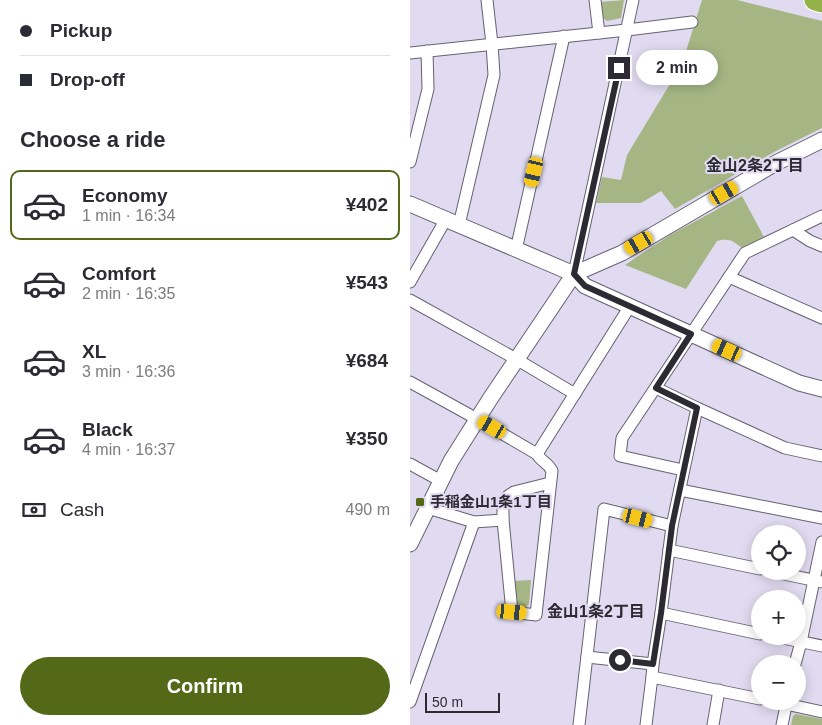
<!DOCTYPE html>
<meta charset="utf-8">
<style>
body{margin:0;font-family:Arial,"Noto Sans JP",sans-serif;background:#f7f7f7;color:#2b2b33;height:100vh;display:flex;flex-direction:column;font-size:19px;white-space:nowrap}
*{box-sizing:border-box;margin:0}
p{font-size:16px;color:#7c7c81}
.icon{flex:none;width:28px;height:28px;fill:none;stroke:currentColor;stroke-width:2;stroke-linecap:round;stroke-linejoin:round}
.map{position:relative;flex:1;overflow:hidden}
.drawer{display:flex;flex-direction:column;background:#fff;width:410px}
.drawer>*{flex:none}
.top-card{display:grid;align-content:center;height:110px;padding:0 20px;background:#fff}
.fabs{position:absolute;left:341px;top:525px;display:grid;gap:10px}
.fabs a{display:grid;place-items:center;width:55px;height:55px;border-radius:50%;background:#fff;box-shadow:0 2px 12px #0003;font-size:25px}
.scale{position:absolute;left:15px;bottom:12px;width:75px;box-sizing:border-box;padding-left:5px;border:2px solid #2c2a32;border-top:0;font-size:14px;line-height:18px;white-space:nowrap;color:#2c2a32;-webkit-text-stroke:4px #e0dbf0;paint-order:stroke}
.end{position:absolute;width:22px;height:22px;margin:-11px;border:6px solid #2c2a32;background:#fff;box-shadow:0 0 0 2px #fff}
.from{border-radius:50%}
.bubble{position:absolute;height:35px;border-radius:18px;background:#fff;box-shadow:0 2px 12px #0003;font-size:16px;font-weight:700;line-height:35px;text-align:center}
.car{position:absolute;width:15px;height:30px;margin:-15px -8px;border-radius:6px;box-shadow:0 0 4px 1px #0007;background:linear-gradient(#f5c518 24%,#345 0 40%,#f5c518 0 76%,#345 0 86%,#f5c518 0)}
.top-card b{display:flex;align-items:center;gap:18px;height:48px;font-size:19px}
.top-card b+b{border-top:1px solid #e1e1e2}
.top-card i{width:12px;height:12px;background:#2b2b33}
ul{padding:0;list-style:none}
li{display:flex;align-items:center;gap:15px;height:70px;margin:0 10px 8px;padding:0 10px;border:2px solid transparent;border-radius:10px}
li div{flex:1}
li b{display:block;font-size:19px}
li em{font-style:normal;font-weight:700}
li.active{border-color:#536917}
li>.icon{width:45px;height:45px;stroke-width:1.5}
h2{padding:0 20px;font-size:22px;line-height:60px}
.pay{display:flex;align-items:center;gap:12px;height:55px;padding:0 20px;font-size:19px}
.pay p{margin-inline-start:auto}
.button{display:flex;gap:10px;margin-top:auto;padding:10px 20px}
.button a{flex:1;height:58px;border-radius:30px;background:#536917;color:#fff;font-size:20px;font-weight:700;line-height:58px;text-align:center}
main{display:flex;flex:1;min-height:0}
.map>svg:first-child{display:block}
</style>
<main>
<section class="drawer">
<div class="top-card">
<b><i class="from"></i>Pickup</b>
<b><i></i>Drop-off</b>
</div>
<h2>Choose a ride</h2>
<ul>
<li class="active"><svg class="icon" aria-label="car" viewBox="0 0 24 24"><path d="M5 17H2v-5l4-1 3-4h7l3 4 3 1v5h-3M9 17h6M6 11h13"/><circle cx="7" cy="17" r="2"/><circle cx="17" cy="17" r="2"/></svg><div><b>Economy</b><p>1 min · 16:34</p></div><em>¥402</em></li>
<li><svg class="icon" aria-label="car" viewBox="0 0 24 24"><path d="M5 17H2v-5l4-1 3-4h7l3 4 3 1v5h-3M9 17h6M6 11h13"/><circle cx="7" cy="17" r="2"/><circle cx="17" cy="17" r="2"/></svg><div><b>Comfort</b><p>2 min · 16:35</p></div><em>¥543</em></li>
<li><svg class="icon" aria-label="car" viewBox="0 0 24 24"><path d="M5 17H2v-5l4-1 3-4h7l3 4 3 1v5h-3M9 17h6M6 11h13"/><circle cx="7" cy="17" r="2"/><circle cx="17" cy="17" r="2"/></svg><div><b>XL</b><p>3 min · 16:36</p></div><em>¥684</em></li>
<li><svg class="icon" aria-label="car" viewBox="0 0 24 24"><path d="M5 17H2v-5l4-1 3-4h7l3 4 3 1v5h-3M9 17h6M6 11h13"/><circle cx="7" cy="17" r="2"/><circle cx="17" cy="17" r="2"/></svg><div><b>Black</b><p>4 min · 16:37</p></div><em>¥350</em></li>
</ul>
<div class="pay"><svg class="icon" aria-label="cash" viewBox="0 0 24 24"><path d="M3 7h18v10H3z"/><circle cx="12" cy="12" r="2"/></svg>Cash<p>490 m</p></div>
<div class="button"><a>Confirm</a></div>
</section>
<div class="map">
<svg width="412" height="725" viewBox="0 0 412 725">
<rect width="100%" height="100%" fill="#e0dbf0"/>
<g fill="#a5b684">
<polygon points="214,0 211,18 197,21 192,17 191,2"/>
<polygon points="292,0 327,0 412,21 412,128 364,152 265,209 251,191 231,203 186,203 192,177 211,180 217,155 272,64"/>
<path d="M332,196l22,41 -21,12c-10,-8 -13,-11 -26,-8l-31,48 -61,-24 45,-30z"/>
<path d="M121,580l-2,24 -4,4c-12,-2 -10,-17 -11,-27z"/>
<polygon points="386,714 412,719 412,725 381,725 383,716"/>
</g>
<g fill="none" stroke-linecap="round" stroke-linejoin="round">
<defs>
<g id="minor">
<polyline points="185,0 189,33"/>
<polyline points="0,53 217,30 282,22"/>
<polyline points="0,162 18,89 17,51"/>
<polyline points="49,225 84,75 82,44 77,0"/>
<polyline points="383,230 400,241 412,246"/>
<polyline points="106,250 154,36"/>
<polyline points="164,274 223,0"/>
<polyline points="319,277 412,318"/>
<polyline points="0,282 36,219"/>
<polyline points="0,300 106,359 165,394"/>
<path d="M0,382l67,37 60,35c5,9 10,7 15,17l-16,144 -24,-3 -9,-92v-17l5,-7 6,-4 36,-9"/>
<polyline points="246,388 287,408 375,448 412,456"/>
<polyline points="127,454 220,306"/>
<polyline points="0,464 31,481"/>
<polyline points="273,470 210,456 212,438 335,253 412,216"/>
<polyline points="270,490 412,518"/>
<polyline points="18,508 64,522 93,520"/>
<polyline points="259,550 350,569"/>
<polyline points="360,571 412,582"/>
<polyline points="251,613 350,634"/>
<polyline points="363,636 412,646"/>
<polyline points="177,657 243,664"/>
<polyline points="385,664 391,642 412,542"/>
<polyline points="242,677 350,699"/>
<polyline points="362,701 412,712"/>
<polyline points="0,702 64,522"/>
<polyline points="169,725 194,509 262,526"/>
<polyline points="236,725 242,677 243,664 251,613 262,526 287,408"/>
<polyline points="303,725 309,690"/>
<polyline points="372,725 377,701"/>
</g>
<g id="tertiary">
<polyline points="0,204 164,274 175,286 389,383 412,389"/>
<polyline points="0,544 41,461 80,399 164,274 212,253 366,163 412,140"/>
</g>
<polyline id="motorway" points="405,0 412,2"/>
</defs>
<use href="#minor" stroke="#656173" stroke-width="13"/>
<use href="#tertiary" stroke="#656173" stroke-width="17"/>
<use href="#motorway" stroke="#fff" stroke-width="23"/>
<use href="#minor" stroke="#fff" stroke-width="11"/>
<use href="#tertiary" stroke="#fff" stroke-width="15"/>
<use href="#motorway" stroke="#93b24a" stroke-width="21"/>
</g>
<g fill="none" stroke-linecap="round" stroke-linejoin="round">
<polyline stroke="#2c2a32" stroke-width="6" points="209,68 164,274 175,286 281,334 246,388 287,408 262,526 251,613 243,664 210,660"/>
</g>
<rect fill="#536917" stroke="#e0dbf0" stroke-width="2" x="5" y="497" width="10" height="10" rx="2.5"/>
<g text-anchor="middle" stroke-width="4" stroke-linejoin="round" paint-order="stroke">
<g font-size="15" font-weight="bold" fill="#2c2a32" stroke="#e0dbf0" text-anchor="start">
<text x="20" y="507">手稲金山1条1丁目</text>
</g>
<g font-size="16" font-weight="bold" fill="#2c2a32" stroke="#e0dbf0">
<text x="345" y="171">金山2条2丁目</text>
<text x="186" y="617">金山1条2丁目</text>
</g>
</g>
</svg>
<div class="fabs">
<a><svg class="icon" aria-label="locate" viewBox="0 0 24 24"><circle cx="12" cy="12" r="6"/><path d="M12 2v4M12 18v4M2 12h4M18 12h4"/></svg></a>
<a>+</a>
<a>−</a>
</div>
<div class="scale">50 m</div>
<i class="end from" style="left:210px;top:660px"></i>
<i class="end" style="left:209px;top:68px"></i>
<div class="bubble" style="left:226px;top:50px;width:82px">2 min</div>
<i class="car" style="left:124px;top:172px;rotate:193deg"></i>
<i class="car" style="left:314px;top:193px;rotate:60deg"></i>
<i class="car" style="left:229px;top:243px;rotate:240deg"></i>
<i class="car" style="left:317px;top:350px;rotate:294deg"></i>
<i class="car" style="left:82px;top:427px;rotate:300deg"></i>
<i class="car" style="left:228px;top:518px;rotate:104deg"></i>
<i class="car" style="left:102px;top:612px;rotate:95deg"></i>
</div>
</main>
